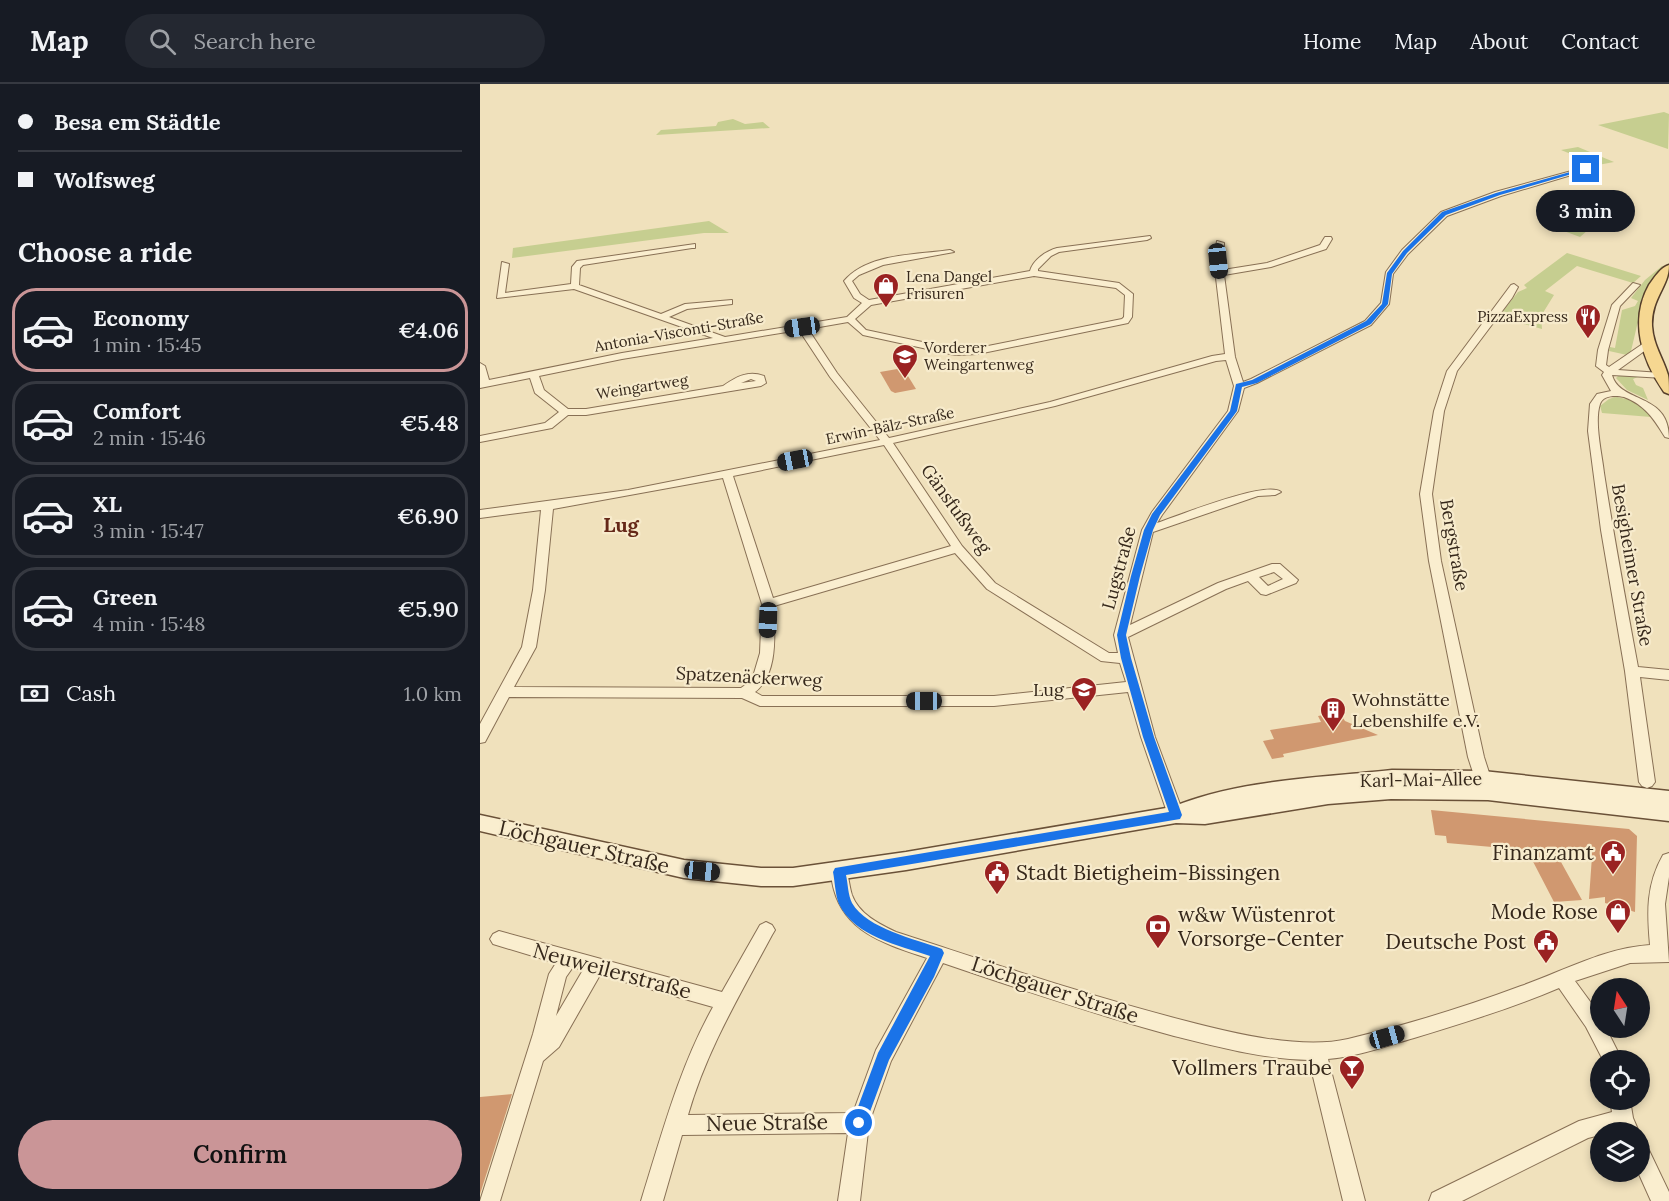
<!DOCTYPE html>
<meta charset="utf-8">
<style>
body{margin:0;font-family:Lora,serif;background:#242831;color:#f1f3f6;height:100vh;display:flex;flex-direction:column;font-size:22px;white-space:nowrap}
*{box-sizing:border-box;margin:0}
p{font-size:20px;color:#9ea1a6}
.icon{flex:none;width:33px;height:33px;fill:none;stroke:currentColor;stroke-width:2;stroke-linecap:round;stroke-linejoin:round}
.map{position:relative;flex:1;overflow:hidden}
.drawer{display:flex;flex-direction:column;background:#171b24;width:480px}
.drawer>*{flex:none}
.top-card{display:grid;align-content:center;height:132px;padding:0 18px;background:#171b24}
.needle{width:39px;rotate:348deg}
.buttons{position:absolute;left:1110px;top:894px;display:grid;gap:12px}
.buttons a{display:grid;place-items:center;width:60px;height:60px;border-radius:50%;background:#171b24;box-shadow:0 3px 9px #0003;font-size:30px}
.end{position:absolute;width:27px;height:27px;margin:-14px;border:8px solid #1a73e8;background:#fff;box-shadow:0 0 0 3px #fff}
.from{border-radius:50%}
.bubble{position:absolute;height:42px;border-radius:21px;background:#171b24;box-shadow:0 3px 9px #0003;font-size:20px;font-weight:600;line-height:42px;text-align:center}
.car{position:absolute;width:18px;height:36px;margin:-18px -9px;border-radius:8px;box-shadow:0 0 4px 2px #0007;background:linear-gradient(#222 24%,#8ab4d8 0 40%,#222 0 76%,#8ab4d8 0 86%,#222 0)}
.top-card b{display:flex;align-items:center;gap:21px;height:57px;font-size:22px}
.top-card b+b{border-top:2px solid #363941}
.top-card i{width:15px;height:15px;background:#f1f3f6}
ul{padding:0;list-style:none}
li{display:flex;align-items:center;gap:18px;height:84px;margin:0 12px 9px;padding:0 6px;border:3px solid #363941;border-radius:24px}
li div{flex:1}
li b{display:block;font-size:22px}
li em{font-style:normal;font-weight:600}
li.selected{border-color:#ca9597}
li>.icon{width:54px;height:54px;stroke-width:1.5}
h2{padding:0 18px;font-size:27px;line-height:72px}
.pay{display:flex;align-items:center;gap:15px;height:66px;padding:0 18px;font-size:22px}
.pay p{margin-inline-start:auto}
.cta{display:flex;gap:12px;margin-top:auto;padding:12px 18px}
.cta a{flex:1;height:69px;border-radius:36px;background:#ca9597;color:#111;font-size:24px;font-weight:600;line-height:69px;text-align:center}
header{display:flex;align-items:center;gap:36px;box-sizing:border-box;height:84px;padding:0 30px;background:#171b24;border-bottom:2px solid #363941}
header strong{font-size:28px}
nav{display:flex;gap:33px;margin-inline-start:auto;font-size:21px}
.search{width:420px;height:54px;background:#242831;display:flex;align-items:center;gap:15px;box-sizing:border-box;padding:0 21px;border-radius:33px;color:#9ea1a6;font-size:22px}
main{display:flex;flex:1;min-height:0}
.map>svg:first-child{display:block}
</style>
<header>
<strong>Map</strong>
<div class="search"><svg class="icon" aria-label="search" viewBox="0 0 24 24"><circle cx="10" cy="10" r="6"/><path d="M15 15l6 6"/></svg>Search here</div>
<nav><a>Home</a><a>Map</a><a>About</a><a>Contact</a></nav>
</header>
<main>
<section class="drawer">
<div class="top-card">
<b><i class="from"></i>Besa em Städtle</b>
<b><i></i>Wolfsweg</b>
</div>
<h2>Choose a ride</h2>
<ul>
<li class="selected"><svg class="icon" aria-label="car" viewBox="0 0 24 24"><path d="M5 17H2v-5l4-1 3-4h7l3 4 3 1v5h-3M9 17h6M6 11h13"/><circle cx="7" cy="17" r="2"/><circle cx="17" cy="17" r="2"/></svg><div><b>Economy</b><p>1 min · 15:45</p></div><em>€4.06</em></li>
<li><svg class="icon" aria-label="car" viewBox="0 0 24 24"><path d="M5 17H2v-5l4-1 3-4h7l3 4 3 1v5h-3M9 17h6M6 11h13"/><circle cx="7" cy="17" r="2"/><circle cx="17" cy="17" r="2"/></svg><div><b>Comfort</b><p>2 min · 15:46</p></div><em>€5.48</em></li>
<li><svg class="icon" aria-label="car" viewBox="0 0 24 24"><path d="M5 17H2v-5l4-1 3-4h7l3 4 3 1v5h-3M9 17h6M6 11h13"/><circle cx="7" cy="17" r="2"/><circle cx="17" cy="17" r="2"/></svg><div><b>XL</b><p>3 min · 15:47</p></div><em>€6.90</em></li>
<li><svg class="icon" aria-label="car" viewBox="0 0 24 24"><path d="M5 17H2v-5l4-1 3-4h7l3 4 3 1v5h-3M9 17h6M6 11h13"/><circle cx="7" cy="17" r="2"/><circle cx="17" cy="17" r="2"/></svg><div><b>Green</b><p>4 min · 15:48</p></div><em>€5.90</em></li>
</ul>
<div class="pay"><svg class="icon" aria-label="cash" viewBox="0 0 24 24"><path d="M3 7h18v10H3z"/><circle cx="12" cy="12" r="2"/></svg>Cash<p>1.0 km</p></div>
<div class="cta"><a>Confirm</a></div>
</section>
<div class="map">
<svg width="1189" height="1117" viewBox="0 0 1189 1117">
<rect width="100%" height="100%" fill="#f0e1bc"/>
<g fill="#c6ce90">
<polygon points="1184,28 1189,30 1188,65 1118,41"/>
<polygon points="253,35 265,40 283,38 290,44 176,51 181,46 236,42 238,38"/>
<polygon points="1098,63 1134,78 1118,81 1081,66"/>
<polygon points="1096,124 1124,132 1100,153 1065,140"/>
<polygon points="229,137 249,149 224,149 32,174 33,164"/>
<polygon points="1087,169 1161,192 1153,199 1097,182 1065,207 1074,211 1061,232 1062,245 1018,233 1038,208 1047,204 1044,201"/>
<polygon points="1182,182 1184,183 1165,208 1151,267 1147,271 1129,267 1130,263 1135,264 1142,226 1155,222 1158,217 1151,214 1165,196"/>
<polygon points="1139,291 1160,292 1153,295 1156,301 1163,304 1168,316 1147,306 1136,294"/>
<path d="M1135,313c13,1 31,8 36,20l-49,-4 -2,-7 9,-7z"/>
</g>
<g fill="#d09870">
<polygon points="423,284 436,305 415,309 411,307 400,288"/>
<polygon points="855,629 858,634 863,634 865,637 898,651 803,670 804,673 792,675 783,657 794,655 790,646 841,638 838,632"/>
<polygon points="951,726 1149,745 1157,752 1155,828 1125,819 1125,813 1109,815 1112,772 1076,769 1102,816 1074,818 1047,766 967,759 966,752 955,751"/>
<polygon points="32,1010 0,1110 0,1013"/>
</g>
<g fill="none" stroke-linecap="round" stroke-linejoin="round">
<defs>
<g id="minor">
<path d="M1106,83l2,3 -87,26 -54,20 -39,38 -15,20 -4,30 -18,21 -114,58 -13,5 -6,23 -76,104 -5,8c21,-7 109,-43 124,-31l-6,3 -17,1 -105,36 -23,93 88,-42 54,-19h8l18,16 -2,3 -30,12 -5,-1 -13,-13 -22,8 -98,48 27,100 29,78 -2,4 -6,2 -6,-2 -2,-4 -27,-78 -13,-45 -134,14h-234l-18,-8 -233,-1 -24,45 -5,1v-19l42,-77 11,-57 8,-80 -61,8v-8l148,-20 252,-50 -50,-63 -31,-47 -177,29 -83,17 5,14 24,19h18l137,-23c13,-9 25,-16 41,-10l2,7 -5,3 -175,29h-18l-16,13 -72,14v-6l65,-13 14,-11 -24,-19 -5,-15 -50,10v-25l5,3 4,14 133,-27 91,-15 -139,-49 -77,9 5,-36 7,2 -4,29 66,-9 1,-17 5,-6 118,-17v4h-3l-109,17 -3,3 -1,17 82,29 24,-10 47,-4v4l-45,5 -18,8 56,20 122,-20 15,-14 -8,-5 -10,-17c24,-28 72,-26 106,-31l4,2 -71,13 -24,10 -7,6 8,13 9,6 161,-29c3,-11 16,-20 27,-23l93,-12 1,2 -4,2 -88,12 -8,4 -13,13v2l81,12 14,11 -1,23 -4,6 -150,31 -23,1 -92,-20 -15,-13 -40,7 29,44 52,65 161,-36 162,-46 13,-2 -11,-93 3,-20 7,2 -1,27 44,-7 53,-18 5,-8h6l1,2 -6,10 -55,18 -47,8 11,82 8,25 8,-3 114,-58 16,-18 5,-31 16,-22 39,-38 54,-20zM554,192l82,12 9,7 -1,22 -2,2 -144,29 -23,1 -89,-19 -11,-11 16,-14zM746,276l8,26 -6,25 -76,101 -10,18 -28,105 4,18h-9l-114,-70 -33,-37 -69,-103 162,-37 161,-45zM271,295l5,2 -15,2zM404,361l67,101 -178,52 -40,-122zM243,394l39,126 -2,49 -8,27 -11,8 -227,-1 22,-40 9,-57 8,-81zM475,469l32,36 114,72 19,2 6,19 -132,14h-232l-7,-4c24,-19 19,-58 19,-86zM794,488l9,7 -15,7 -9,-9z"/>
<path d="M1153,199l7,2 -20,21 -12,44 -2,15 3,2 35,-24h6v4l-32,23 43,3 5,3 -2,2 -52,-3c8,29 57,17 57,63l-4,-1c-11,-18 -20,-32 -41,-40 -8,-2 -21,-2 -24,7 -6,18 2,50 4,69 10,65 22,129 34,194l31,3v10l-29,-3 15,105 -3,4 -5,2 -5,-2 -3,-4 -14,-111 -24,-141 -13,-99 2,-27 7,-10 14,-3 -9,-16 2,-3 -8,-6 2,-16 14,-45z"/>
<polygon points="1034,200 1038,203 1032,214 977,287 964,327 952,410 961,477 1004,673 1014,704 1011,708 1006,710 1001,708 998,704 988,673 949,477 940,410 954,327 967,287 1031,201"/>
<path d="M1189,769v24l-4,27 4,58 -39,1 -55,18 25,34v13h6l16,32h-19l-17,-33 -27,-39c-47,20 -96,35 -145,50 -28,8 -57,19 -86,21l37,142h-22l-34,-141c-46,-1 -91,-13 -135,-24 -78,-21 -155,-47 -231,-73l-52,98 -22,62 -9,78h-22l10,-68 -166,2 -19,66h-22c21,-67 38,-133 72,-194l-113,-32 -41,72 -16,14 -43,140h-20l53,-167 16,-60 7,-11 -63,-19 -3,-5 3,-5 6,-3 223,61 38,-67 6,-3 6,3 3,5 -3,5c-32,60 -65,114 -84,180l165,-2 23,-63 51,-92c-38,-13 -81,-24 -93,-68 -2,-8 -4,-16 -1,-23l6,-2 6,2c4,9 4,19 7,28 7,19 27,29 44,37 96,31 192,64 290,89 46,12 115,29 162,18 58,-14 117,-32 173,-53 43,-15 83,-38 129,-41 -3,-33 -4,-60 13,-90zM93,883l10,3 -27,46 10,-39z"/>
<polygon points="1130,1016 1150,1016 1153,1034 1159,1048 1120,1048 1120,1051 1108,1054 982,1117 949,1117 952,1109 1099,1037 1132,1028"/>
<polygon points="1160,1059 1167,1062 1189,1108 1189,1117 1171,1117 1158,1088 1160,1088"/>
</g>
<path id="secondary" d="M912,686l91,1 186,20v30l-181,-21 -97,-1 -63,5 -123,20 -29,-1 -270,47 -113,16h-32l-77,-8 -204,-47v-16l204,45 77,8h32l113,-16 266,-45c69,-28 147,-29 220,-37z"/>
<path id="primary" d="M1189,181c0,22 -18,33 -17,61 1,19 11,32 16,49 1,5 1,13 1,19l-5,-2c-22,-32 -35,-71 -15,-107 5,-7 12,-18 20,-20z"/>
</defs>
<use href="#minor" stroke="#887055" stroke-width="2"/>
<use href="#secondary" stroke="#6a5138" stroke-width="3"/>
<use href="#primary" stroke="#553e2a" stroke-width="3"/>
<use href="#minor" fill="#faeecf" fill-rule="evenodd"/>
<use href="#secondary" fill="#faeecf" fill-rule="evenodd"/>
<use href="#primary" fill="#f6d791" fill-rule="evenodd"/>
</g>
<path fill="#1a73e8" d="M1104,84l5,1 -89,26 -54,20 -39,38 -15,21 -4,30 -17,20 -114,59 -15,4 -5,24 -77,104 -7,15 -13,46 -14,59 5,23 23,79 28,78 -2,4 -334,56c2,9 2,20 6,28 15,26 64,36 90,46l2,4 -10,24 -45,83 -25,68 -5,2 -5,-2 -2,-5 26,-70 52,-97c-31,-11 -75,-19 -91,-52 -4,-10 -4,-22 -6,-32l2,-4 334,-56 -26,-75 -22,-79 -4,-23 14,-59 13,-46 8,-16 78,-103 6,-27 16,-4 114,-59 16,-17 5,-31 16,-22 39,-39 54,-19z"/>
<defs>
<symbol id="shop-pin" viewBox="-11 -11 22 30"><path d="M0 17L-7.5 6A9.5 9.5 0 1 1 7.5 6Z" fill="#9a2222" stroke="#f7ebcc"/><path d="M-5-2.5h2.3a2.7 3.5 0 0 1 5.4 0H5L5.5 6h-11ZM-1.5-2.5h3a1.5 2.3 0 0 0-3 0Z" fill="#fff"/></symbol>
<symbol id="restaurant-pin" viewBox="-11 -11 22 30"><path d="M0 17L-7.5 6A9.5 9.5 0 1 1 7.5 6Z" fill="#9a2222" stroke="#f7ebcc"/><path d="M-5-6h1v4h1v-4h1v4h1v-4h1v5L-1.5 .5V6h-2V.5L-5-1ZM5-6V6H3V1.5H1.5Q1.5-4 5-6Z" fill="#fff"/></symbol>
<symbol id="school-pin" viewBox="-11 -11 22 30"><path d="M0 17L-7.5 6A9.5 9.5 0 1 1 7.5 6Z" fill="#9a2222" stroke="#f7ebcc"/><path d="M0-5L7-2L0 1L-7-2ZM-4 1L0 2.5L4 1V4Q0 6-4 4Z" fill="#fff"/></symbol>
<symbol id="building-pin" viewBox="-11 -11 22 30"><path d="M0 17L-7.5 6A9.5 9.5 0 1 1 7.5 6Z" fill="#9a2222" stroke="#f7ebcc"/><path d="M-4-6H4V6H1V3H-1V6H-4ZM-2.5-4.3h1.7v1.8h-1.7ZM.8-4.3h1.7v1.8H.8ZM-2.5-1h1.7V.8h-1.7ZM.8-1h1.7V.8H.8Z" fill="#fff"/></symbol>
<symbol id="civic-pin" viewBox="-11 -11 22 30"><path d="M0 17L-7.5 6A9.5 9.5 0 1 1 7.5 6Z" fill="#9a2222" stroke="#f7ebcc"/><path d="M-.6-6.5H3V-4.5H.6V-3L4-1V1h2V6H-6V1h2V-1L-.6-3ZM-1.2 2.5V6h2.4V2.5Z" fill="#fff"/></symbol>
<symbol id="bank-pin" viewBox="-11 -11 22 30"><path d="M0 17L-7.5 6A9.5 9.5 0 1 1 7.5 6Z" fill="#9a2222" stroke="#f7ebcc"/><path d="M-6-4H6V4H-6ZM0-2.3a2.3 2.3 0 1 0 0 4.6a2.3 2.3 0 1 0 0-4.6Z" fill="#fff"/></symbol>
<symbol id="bar-pin" viewBox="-11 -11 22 30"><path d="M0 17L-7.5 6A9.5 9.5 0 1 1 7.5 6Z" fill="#9a2222" stroke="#f7ebcc"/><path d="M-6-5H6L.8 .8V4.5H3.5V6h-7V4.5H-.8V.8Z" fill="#fff"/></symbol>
</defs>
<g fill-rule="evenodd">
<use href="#shop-pin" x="391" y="187" width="30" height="40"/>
<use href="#restaurant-pin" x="1093" y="218" width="30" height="40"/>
<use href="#school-pin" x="410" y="258" width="30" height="40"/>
<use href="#school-pin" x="589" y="591" width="30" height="40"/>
<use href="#building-pin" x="838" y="611" width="30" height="40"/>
<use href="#civic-pin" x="1118" y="754" width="30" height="40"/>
<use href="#civic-pin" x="502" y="774" width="30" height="40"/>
<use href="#shop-pin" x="1123" y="813" width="30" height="40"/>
<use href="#bank-pin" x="663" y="828" width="30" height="40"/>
<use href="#civic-pin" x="1051" y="843" width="30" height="40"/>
<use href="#bar-pin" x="857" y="969" width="30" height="40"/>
</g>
<g text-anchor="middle" stroke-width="4.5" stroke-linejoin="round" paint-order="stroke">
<g font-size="15" fill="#36281b" stroke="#f7ebcc" text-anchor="start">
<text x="426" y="198">Lena Dangel<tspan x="426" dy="17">Frisuren</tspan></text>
<text x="1088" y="238" text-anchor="end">PizzaExpress</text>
<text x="444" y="269">Vorderer<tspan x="444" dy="17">Weingartenweg</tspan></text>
</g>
<g font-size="15" fill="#36281b" stroke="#f7ebcc">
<text transform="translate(199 248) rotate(-10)" y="5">Antonia-Visconti-Straße</text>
<text transform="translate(162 303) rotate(-9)" y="5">Weingartweg</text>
<text transform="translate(410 342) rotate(-12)" y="5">Erwin-Bälz-Straße</text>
</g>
<g font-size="18" fill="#36281b" stroke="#f7ebcc">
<text transform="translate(476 425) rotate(54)" y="6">Gänsfußweg</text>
<text transform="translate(974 461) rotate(80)" y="6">Bergstraße</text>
<text transform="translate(1152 481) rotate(80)" y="6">Besigheimer Straße</text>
<text transform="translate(639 484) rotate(-75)" y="6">Lugstraße</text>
<text transform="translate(269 593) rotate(3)" y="6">Spatzenäckerweg</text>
<text transform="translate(941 696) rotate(-1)" y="6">Karl-Mai-Allee</text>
</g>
<g font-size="18" fill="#36281b" stroke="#f7ebcc" text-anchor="end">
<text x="584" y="612">Lug</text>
<text x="872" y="622" text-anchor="start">Wohnstätte<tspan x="872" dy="21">Lebenshilfe e.V.</tspan></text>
</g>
<g font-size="20" font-weight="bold" fill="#652818" stroke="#f7ebcc">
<text x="141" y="448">Lug</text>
</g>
<g font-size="21" fill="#36281b" stroke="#f7ebcc">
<text transform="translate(104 763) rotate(13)" y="7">Löchgauer Straße</text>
<text transform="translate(132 887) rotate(15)" y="7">Neuweilerstraße</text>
<text transform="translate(575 906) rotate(18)" y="7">Löchgauer Straße</text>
<text transform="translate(287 1039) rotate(-1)" y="7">Neue Straße</text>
</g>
<g font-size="21" fill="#36281b" stroke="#f7ebcc" text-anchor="end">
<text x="1114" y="776">Finanzamt</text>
<text x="536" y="796" text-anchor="start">Stadt Bietigheim-Bissingen</text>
<text x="1118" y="835">Mode Rose</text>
<text x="698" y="838" text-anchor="start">w&amp;w Wüstenrot<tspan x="698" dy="24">Vorsorge-Center</tspan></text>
<text x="1046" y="865">Deutsche Post</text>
<text x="852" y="991">Vollmers Traube</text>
</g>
</g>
</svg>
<div class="buttons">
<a><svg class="needle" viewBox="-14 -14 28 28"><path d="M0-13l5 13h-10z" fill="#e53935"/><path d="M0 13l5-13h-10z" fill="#9ea1a6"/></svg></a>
<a><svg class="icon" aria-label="locate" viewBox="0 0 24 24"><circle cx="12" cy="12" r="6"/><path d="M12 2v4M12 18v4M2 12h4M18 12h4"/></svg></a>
<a><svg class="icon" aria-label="layers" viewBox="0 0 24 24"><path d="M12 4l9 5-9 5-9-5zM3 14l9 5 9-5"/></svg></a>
</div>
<i class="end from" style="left:379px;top:1039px"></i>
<i class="end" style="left:1106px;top:85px"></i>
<div class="bubble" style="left:1056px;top:106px;width:99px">3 min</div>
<i class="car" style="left:738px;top:177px;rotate:174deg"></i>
<i class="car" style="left:322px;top:243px;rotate:262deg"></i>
<i class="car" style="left:315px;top:376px;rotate:259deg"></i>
<i class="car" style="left:288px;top:536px;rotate:182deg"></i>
<i class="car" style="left:444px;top:617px;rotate:270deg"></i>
<i class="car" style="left:222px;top:787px;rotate:96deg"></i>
<i class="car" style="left:907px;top:953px;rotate:74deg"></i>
</div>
</main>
